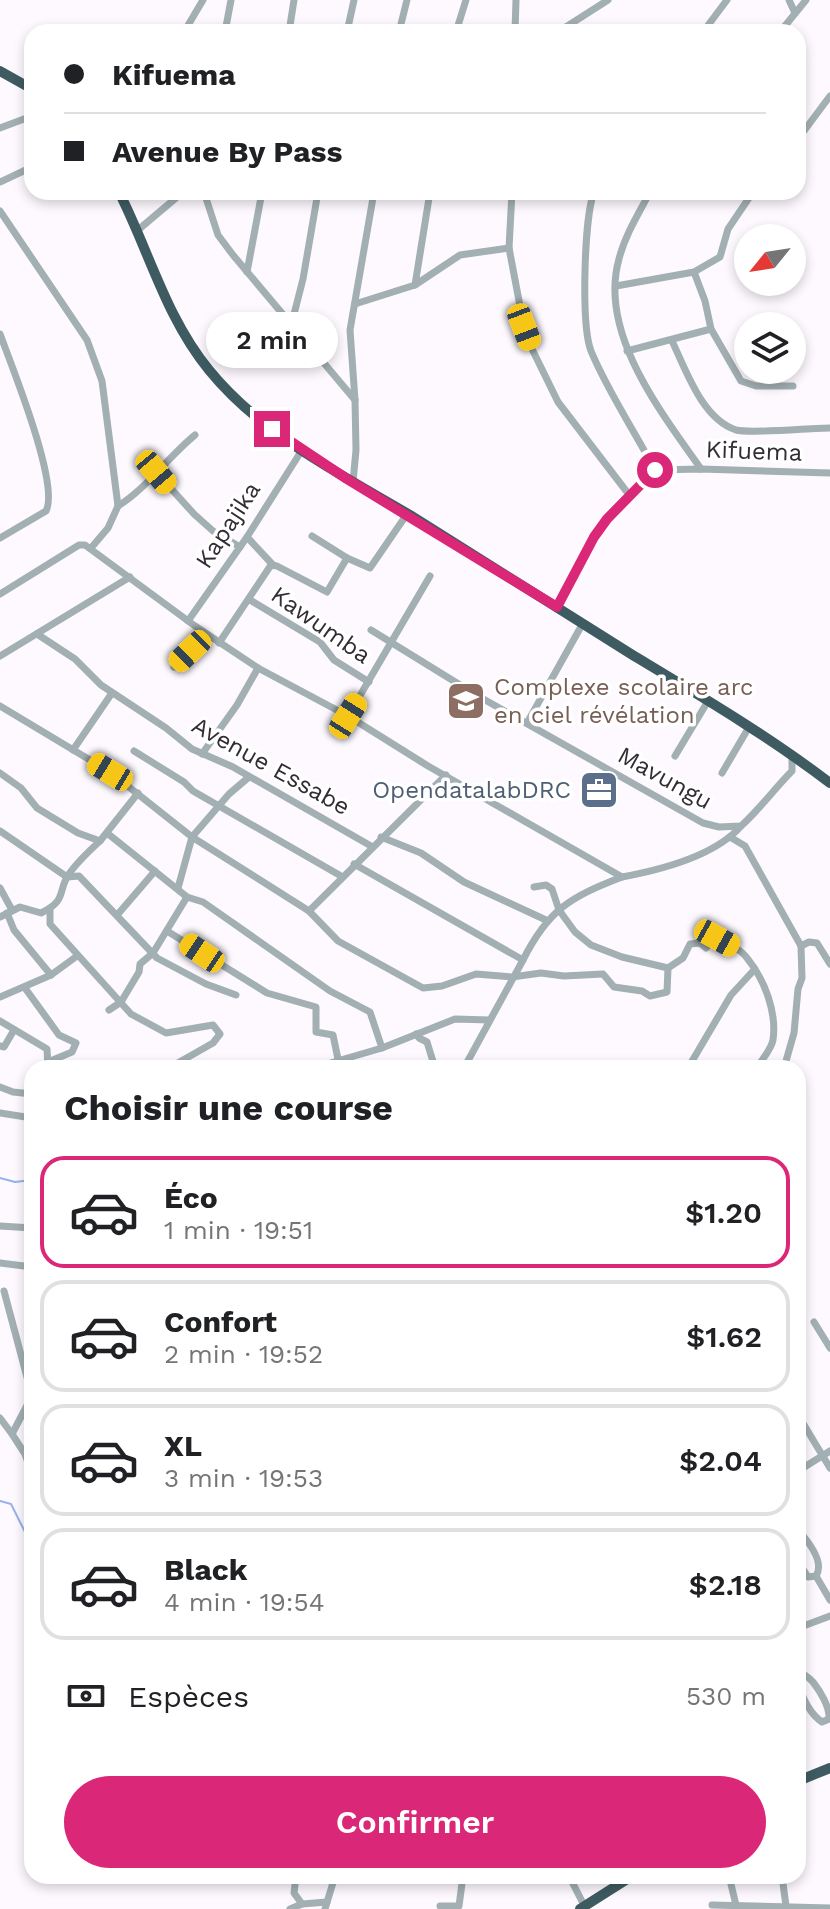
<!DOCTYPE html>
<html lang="fr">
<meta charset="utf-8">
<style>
body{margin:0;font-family:"Work Sans",sans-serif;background:#f2f2f2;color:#202124;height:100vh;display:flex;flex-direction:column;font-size:30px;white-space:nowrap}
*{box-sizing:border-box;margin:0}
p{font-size:26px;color:#757577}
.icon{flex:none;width:44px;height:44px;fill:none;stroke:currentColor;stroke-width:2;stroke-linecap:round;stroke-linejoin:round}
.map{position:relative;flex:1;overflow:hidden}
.panel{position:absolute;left:24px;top:1060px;width:782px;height:824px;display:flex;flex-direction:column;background:#fff;border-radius:24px;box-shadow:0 4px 12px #0003}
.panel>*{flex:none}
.top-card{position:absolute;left:24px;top:24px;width:782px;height:176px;border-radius:24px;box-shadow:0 4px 12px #0003;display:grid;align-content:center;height:176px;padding:0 40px;background:#fff}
.needle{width:52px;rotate:240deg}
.buttons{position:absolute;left:734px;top:224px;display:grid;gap:16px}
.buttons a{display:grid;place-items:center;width:72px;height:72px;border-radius:50%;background:#fff;box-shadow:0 4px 12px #0003;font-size:40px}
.end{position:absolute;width:36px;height:36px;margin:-18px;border:10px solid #db2777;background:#fff;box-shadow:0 0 0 4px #fff}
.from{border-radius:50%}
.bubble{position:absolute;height:56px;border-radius:28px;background:#fff;box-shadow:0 4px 12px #0003;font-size:26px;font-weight:600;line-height:56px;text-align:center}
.car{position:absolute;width:24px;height:48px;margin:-24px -12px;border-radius:10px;box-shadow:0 0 6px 2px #0007;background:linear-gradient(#f5c518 24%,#345 0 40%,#f5c518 0 76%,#345 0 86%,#f5c518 0)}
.top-card b{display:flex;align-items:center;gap:28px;height:76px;font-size:30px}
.top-card b+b{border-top:2px solid #e0e0e0}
.top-card i{width:20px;height:20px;background:#202124}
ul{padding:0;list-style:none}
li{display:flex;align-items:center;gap:24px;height:112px;margin:0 16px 12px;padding:0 24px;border:4px solid #e0e0e0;border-radius:24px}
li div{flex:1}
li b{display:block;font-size:30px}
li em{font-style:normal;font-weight:600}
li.on{border-color:#db2777}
li>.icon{width:72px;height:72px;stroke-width:1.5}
h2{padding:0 40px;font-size:36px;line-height:96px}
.pay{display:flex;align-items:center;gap:20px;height:88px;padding:0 40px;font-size:30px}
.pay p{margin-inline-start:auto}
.primary-button{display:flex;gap:16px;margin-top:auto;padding:16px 40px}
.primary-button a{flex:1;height:92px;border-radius:48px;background:#db2777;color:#fff;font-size:32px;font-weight:600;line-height:92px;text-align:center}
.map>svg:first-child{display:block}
</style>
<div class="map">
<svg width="830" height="1909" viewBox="0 0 830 1909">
<rect width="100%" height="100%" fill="#fdf9fe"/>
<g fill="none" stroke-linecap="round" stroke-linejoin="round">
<g stroke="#96b2ed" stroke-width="2">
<polyline points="0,1178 15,1182 32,1180"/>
<polyline points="0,1501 11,1504 32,1546"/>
</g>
<g stroke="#a2afb3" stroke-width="7">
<polyline points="789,0 795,13"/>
<polyline points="184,32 203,0"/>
<polyline points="225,32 231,0"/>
<polyline points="289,32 294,0"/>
<polyline points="347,32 354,0"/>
<polyline points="399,32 407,0"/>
<polyline points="456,32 466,0"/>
<polyline points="515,32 516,0"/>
<polyline points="558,32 608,0"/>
<polyline points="703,32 727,0"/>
<polyline points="780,32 806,0"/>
<polyline points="0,128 32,116"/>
<polyline points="798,139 830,96"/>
<polyline points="0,182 32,167"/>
<polyline points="204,192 218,235 233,255 355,400"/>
<polyline points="512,192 509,248 524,327 533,351 558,402 630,496"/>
<path d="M594,192c-10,26 -13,133 -3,159 16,39 44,81 64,119"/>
<path d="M650,192c-11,21 -25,43 -31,67 -21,74 42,153 82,210"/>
<polyline points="0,211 87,340 102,381 118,506 108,528 91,548"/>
<polyline points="138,230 183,192"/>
<polyline points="247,272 262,192"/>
<polyline points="694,272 705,301 711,329 741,381 756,386 793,386"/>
<polyline points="415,285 460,255 509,248"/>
<polyline points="616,286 694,272 720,257 728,229 753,192"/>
<polyline points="355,304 415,285 430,192"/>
<polyline points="291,326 303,279 318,192"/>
<path d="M0,334c12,33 60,151 46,177l-46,27"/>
<path d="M672,341c14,29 30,78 64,89 15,4 75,-2 94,-2"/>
<polyline points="627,351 711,329"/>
<polyline points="156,472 194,514 213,531 240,547"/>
<polyline points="353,482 356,450 355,400 350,330 374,192"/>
<path d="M118,506c29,-18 50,-49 77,-71"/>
<polyline points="312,536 347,558 370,568 407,514"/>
<polyline points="247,537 273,565"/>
<path d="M0,594l79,-49h6l110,81 63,42 90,48 80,50 194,111c38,-7 93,-21 119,-51"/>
<polyline points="250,600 320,642 334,660 369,682"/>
<polyline points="557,607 594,537 607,519 655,470 701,469 830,473"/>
<polyline points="188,621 247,537 302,450"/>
<path d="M371,630l107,66 225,127 16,4 22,-1c19,-17 33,-37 51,-55v-15"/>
<polyline points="37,634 75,659 101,685 166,728 192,749 233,767 371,846"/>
<polyline points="219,643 271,565 277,566 327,592 347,558"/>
<polyline points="0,656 130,577"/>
<polyline points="174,667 207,635"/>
<polyline points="0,706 110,772 192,837 309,911 338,941 423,988 442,986 476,974 512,977 541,973 564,976 603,974 614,987 642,991 650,996 667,992 668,968"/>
<polyline points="348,716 430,576"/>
<polyline points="527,723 583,623"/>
<polyline points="73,750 112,693"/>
<polyline points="134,751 184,782 193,791 341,876"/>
<polyline points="202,754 237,705 258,668"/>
<polyline points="675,756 708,701"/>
<polyline points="0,773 21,788 37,808 78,833 100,841 138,793"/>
<polyline points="722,773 749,727"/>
<polyline points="0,831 67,877 79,876 157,958 206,984 236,995"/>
<polyline points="107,833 187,897 203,902 330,991 370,1012 382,1048"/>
<polyline points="381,837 421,853 464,882 546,920"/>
<polyline points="730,837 745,846 801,946 802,978 798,989 794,1033 784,1068"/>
<path d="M354,864l169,96c25,-50 47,-63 99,-83"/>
<path d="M534,887l12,-2 6,4 7,21 16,22 16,13 31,12 46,11 15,-10 7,-14 10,-1 6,5 8,-10c11,4 26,10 33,20 18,22 30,55 26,82 -2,10 -11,19 -16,28"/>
<polyline points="0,888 12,910"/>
<polyline points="178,888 192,837 229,794 249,777"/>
<polyline points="50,908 50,924 131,1014 166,1033 213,1025 220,1034 213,1043 169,1068"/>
<polyline points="309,911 446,775"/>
<polyline points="7,913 14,930 51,975"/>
<polyline points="118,914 155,871"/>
<path d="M0,917l20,-10 21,6c27,-13 16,-22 28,-39 9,-13 20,-23 31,-33"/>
<polyline points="167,931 267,993 316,1007 316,1032 333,1035 338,1059"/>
<polyline points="801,946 809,942 817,943 830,964"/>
<polyline points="25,988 59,1035 76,1043 72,1052 48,1062"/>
<polyline points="0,997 51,975 77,956"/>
<polyline points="109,1010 121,1002 139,972 140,964 153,953 187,897"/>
<polyline points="0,1021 47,1049 48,1068"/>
<polyline points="416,1034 419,1038 427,1042 435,1068"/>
<polyline points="0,1046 4,1047 14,1030"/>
<polyline points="301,1068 327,1064 382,1048 455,1019 489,1020"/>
<polyline points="464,1068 523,960"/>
<polyline points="688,1068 731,995 754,970"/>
<polyline points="0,1087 13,1092 32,1094"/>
<polyline points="0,1113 32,1118"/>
<polyline points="0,1226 32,1228"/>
<polyline points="0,1263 32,1267"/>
<polyline points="4,1291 32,1396"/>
<polyline points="814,1322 830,1348"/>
<polyline points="798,1415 830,1468"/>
<polyline points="0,1418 12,1434"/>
<polyline points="31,1471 25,1454 12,1434 32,1396"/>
<polyline points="798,1471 830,1451"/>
<path d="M798,1530c10,11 27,32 18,46l-8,1 -10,-16"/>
<polyline points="816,1576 830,1600"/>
<polyline points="798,1628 830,1616"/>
<path d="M798,1668c5,8 9,7 15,14 7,9 17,25 16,37l-7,3c-13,-9 -20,-25 -24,-40"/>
<polyline points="296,1876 294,1893 302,1904"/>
<polyline points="569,1876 586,1909"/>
<polyline points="729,1876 736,1905"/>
<polyline points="782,1876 786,1906"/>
<polyline points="712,1905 830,1908"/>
<polyline points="440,1906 459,1906 463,1876"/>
<polyline points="290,1909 302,1904 327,1902"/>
<polyline points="325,1909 335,1876"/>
</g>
<g stroke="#3e5b61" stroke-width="10">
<polyline points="0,71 32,89"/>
<path d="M119,192c30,59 47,126 90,178 53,65 130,103 201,145 74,46 147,93 221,139 68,41 136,81 199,129"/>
<polyline points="798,1781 830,1768"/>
<polyline points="580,1909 632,1876"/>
</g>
</g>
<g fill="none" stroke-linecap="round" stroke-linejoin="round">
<polyline stroke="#db2777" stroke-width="10" points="272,429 347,479 557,607 594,537 607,519 655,470"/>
</g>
<defs>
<symbol id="school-square" viewBox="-11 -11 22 22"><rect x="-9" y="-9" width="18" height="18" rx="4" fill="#8d6e63" stroke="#fff"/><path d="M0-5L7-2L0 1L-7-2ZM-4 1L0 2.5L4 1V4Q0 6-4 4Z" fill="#fff"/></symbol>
<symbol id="office-square" viewBox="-11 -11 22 22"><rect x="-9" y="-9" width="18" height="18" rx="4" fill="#5c6f8a" stroke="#fff"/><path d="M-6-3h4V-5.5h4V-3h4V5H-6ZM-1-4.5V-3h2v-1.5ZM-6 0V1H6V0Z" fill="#fff"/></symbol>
</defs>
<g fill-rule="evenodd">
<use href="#school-square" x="444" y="679" width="44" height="44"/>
<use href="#office-square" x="577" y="768" width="44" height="44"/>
</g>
<g text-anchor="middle" stroke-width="7" stroke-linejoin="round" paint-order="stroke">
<g font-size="24" fill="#332c34" stroke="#fff">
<text transform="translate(754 451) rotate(2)" y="8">Kifuema</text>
<text transform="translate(228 525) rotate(-57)" y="8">Kapajika</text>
<text transform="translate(321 625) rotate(35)" y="8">Kawumba</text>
<text transform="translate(271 766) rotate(29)" y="8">Avenue Essabe</text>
<text transform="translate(665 778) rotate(29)" y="8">Mavungu</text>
</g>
<g font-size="24" fill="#785e54" stroke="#fff" text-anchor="start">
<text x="494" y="695">Complexe scolaire arc<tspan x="494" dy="28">en ciel révélation</tspan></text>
</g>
<g font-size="24" fill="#4e5e75" stroke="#fff" text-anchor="end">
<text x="571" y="798">OpendatalabDRC</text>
</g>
</g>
</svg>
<div class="buttons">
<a><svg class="needle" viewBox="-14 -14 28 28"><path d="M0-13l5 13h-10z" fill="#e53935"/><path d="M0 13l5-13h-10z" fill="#757577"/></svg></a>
<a><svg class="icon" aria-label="layers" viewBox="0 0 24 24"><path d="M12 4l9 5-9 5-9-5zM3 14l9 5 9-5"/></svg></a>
</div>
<i class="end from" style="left:655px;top:470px"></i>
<i class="end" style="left:272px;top:429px"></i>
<div class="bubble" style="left:206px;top:312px;width:132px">2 min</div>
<i class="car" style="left:524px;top:327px;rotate:159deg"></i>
<i class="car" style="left:156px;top:472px;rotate:140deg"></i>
<i class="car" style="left:190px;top:651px;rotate:226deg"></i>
<i class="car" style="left:348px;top:716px;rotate:32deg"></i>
<i class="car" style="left:110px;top:772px;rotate:301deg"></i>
<i class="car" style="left:717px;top:938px;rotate:119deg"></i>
<i class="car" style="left:202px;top:953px;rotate:304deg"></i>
<div class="top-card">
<b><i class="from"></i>Kifuema</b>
<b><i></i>Avenue By Pass</b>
</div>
<section class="panel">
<h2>Choisir une course</h2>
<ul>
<li class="on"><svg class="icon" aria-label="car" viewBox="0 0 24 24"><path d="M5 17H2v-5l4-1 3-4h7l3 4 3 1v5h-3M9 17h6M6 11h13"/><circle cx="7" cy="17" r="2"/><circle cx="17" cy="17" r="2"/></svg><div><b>Éco</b><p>1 min · 19:51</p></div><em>$1.20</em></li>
<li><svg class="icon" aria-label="car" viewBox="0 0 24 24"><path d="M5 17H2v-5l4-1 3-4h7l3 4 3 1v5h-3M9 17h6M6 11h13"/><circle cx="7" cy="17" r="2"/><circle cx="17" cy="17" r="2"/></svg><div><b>Confort</b><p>2 min · 19:52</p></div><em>$1.62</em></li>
<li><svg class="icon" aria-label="car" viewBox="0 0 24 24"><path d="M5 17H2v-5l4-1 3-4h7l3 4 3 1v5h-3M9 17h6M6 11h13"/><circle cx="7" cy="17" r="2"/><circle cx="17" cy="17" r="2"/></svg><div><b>XL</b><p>3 min · 19:53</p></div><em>$2.04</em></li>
<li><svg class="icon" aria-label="car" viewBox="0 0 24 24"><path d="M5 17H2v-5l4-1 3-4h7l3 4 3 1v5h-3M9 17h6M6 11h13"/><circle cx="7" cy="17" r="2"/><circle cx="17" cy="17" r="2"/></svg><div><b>Black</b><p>4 min · 19:54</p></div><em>$2.18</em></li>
</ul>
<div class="pay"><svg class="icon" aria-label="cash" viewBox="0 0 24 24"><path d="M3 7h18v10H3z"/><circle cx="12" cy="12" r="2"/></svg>Espèces<p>530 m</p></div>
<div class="primary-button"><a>Confirmer</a></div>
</section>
</div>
